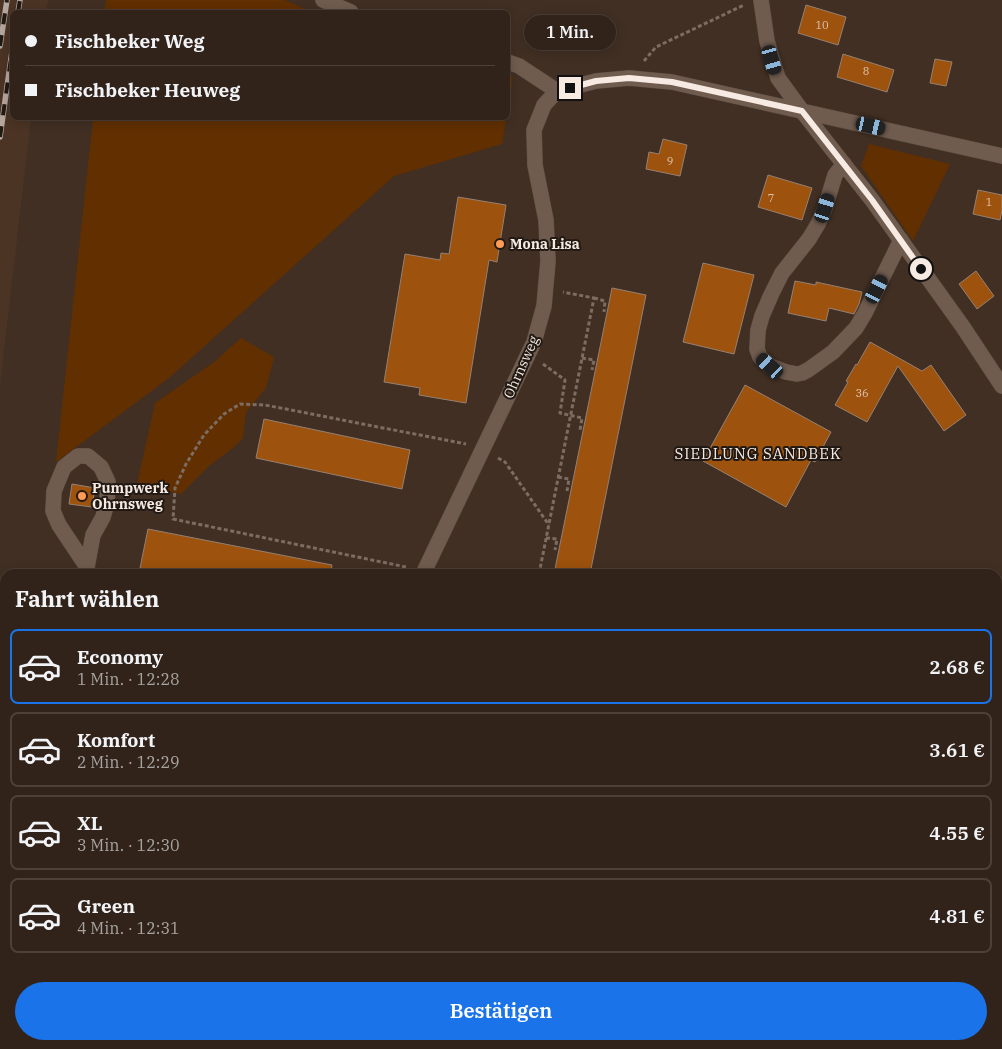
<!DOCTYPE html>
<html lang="de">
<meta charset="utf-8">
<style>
body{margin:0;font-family:"IBM Plex Serif",serif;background:#392b23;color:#f1f3f6;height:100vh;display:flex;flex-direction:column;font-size:19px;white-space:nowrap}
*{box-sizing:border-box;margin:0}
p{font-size:16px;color:#a8a4a2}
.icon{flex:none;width:28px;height:28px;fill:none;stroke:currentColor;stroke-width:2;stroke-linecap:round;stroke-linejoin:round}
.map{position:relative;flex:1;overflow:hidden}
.details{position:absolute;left:0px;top:569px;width:1002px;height:481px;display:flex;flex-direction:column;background:#31231a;border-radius:15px 15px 0 0;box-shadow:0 2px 12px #0003,0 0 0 1px #4c4039}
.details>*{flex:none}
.top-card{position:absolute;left:10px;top:10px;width:500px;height:110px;border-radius:8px;box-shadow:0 2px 12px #0003,0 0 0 1px #4c4039;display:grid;align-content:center;height:110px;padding:0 15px;background:#31231a}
.end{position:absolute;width:22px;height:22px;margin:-11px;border:6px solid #f6eae2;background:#111;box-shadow:0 0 0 2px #111}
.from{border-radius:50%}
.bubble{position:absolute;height:35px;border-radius:18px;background:#31231a;box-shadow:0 2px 12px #0003,0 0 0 1px #4c4039;font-size:16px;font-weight:600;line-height:35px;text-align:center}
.car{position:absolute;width:15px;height:30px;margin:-15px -8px;border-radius:6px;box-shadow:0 0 4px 1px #0007;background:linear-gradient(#222 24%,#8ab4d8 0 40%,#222 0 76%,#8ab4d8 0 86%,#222 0)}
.top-card b{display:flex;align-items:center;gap:18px;height:48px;font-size:19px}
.top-card b+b{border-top:1px solid #4c4039}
.top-card i{width:12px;height:12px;background:#f1f3f6}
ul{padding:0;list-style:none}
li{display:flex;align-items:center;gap:15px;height:75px;margin:0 10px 8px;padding:0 5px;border:2px solid #4c4039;border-radius:8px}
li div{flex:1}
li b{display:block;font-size:19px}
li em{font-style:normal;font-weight:600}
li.active{border-color:#1a73e8}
li>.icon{width:45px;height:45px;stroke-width:1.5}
h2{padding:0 15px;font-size:22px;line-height:60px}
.cta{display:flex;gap:10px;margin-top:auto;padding:10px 15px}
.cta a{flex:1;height:58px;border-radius:30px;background:#1a73e8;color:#fff;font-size:20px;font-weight:600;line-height:58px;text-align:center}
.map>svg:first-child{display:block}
</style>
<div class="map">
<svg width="1002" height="1049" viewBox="0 0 1002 1049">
<rect width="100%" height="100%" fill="#412f23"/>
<polygon fill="#4c3424" points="0,0 48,0 46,12 12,12 12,118 31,118 0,385"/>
<g fill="#612f00">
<polygon points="106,0 285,0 312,12 104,12"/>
<polygon points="508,75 513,76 508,111"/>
<polygon points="93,118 506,118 502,144 394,176 169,378 56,462"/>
<polygon points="869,144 950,164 913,241 861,166"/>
<polygon points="241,338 274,357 266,388 246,412 243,438 233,448 209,466 181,494 137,484 155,403 214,362"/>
</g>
<g fill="#9d520d" stroke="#968173">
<polygon points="806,5 846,17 838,45 798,33"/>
<polygon points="843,54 894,70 887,92 837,77"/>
<polygon points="935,59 952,62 946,86 930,83"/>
<polygon points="663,139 687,145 680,176 646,169 649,152 659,154"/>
<polygon points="768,175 812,188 802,220 758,207"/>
<polygon points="978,190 1002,195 1002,210 1000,220 973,214"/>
<polygon points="458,197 506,205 497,262 489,260 466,403 419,395 420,388 384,382 405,254 440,260 441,253 449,254"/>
<polygon points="703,263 754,275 734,354 683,342"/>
<polygon points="976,271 994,296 977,309 959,284"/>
<polygon points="795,281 816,285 816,282 862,292 859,304 854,314 829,308 826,321 788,313"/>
<polygon points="612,288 646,295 590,574 554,574"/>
<polygon points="870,342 922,371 931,365 966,415 944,431 898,366 867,422 835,405 848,382 846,381 856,364 857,365"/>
<polygon points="745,385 831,432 815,462 811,460 786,507 703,461"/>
<polygon points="264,419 410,450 402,489 256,458"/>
<polygon points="72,484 95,488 92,507 69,504"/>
<polygon points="148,529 332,565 331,574 169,574 140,568"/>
</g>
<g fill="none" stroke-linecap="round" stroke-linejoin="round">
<defs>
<g id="minor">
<polyline points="323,0 351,12"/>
<polyline points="761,0 767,41 778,78 802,111 872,200 963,327 1002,386"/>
<polyline points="508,62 519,66 557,91 596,81 629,78 672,82 1002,156"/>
<polyline points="844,164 835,175 825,208 818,224 809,239 782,273 771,295 762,316 758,330 757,349 760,357 770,366 786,372 797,374 802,373 808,370 833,352 856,328 865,313 901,240"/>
<polyline points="87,567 59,525 53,511 54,491 64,467 78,456 88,456 101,467 108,482 107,503 103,517 93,535 87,567 88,574"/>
<polyline points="423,574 534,342 544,306 548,261 546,220 535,165 534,130 544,105 557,91"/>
<polyline points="998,744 1002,746"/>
<polyline points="998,782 1002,776"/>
<polyline points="998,978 1002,966"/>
<polyline points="998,1024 1002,1025"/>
<polyline points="419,1045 436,1049"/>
<polyline points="269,1049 270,1045"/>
<polyline points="797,1049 799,1045"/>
</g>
</defs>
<use href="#minor" stroke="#5d4e43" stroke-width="16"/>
<g stroke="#7c6c62" stroke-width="3" stroke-dasharray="4 2.5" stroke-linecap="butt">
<polyline points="644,61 656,47 744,5"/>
<polyline points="594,298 605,301 604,312"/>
<polyline points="582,358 594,360 592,370"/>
<polyline points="543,364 565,380 560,413 582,418 580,430"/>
<polyline points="498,458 505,462 549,525"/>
<polyline points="558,477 569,479 567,491"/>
<polyline points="546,538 557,539 555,550"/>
<polyline points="406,567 173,519 175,488 186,464 204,435 224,414 240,404 265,405 466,444"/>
<polyline points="539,574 594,298 563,292"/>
<polyline points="217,1045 236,1049"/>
<polyline points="95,1049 96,1045"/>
<polyline points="458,1049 459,1045"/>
<polyline points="669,1049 669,1045"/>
</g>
<use href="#minor" stroke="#705c4f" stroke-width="15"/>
<defs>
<g id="rail">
<polyline points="18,12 20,0"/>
<polyline points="0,46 7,0"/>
<polyline points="0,137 12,51"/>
</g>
</defs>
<use href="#rail" stroke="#b5a79e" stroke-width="5.5"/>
<use href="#rail" stroke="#211913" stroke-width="4" stroke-dasharray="11" stroke-linecap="butt"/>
</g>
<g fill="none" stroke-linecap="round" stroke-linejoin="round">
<polyline stroke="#f6eae2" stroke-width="6" points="570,88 596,81 629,78 672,82 802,111 872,200 921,269"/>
</g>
<g fill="#fd9c55" stroke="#211913" stroke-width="2">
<circle cx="500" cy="244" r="5"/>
<circle cx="82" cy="496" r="5"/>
</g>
<g text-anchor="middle" stroke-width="4" stroke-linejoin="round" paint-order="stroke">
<g font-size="11" fill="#e0c4ad">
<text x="822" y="29">10</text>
<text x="866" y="75">8</text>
<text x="670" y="165">9</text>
<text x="771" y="202">7</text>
<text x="989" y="206">1</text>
<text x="862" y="397">36</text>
</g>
<g font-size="14" font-weight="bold" fill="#f6eae2" stroke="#211913" text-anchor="start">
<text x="510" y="249">Mona Lisa</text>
<text x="92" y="493">Pumpwerk<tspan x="92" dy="16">Ohrnsweg</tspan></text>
</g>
<g font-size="14" fill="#f6eae2" stroke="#211913">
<text transform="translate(521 367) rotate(-66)" y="5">Ohrnsweg</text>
</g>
<g font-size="15" letter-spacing="1" fill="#f6eae2" stroke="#211913">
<text x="758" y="459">SIEDLUNG SANDBEK</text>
</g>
</g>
</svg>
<i class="end from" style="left:921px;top:269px"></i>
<i class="end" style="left:570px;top:88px"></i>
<div class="bubble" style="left:524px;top:15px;width:92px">1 Min.</div>
<i class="car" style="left:772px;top:60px;rotate:164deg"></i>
<i class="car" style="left:871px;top:126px;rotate:103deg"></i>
<i class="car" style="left:825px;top:208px;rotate:18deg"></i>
<i class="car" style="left:877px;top:289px;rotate:27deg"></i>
<i class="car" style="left:770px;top:366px;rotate:312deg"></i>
<div class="top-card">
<b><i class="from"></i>Fischbeker Weg</b>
<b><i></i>Fischbeker Heuweg</b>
</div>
<section class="details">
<h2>Fahrt wählen</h2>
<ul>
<li class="active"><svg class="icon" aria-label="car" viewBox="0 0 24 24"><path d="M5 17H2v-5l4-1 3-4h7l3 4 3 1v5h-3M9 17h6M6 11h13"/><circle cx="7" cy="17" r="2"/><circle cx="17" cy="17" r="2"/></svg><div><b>Economy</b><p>1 Min. · 12:28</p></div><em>2.68 €</em></li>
<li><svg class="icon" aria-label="car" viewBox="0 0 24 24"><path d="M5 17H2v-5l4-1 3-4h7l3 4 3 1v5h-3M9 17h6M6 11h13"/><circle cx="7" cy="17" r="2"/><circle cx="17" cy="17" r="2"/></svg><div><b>Komfort</b><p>2 Min. · 12:29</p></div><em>3.61 €</em></li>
<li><svg class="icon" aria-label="car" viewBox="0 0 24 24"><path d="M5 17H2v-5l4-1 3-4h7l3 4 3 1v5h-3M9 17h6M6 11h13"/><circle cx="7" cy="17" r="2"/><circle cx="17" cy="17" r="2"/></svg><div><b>XL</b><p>3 Min. · 12:30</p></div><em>4.55 €</em></li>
<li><svg class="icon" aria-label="car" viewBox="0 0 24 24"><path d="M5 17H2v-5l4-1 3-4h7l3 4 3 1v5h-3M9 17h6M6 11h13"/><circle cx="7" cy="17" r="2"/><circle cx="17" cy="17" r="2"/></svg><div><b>Green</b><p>4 Min. · 12:31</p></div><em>4.81 €</em></li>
</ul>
<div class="cta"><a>Bestätigen</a></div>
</section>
</div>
